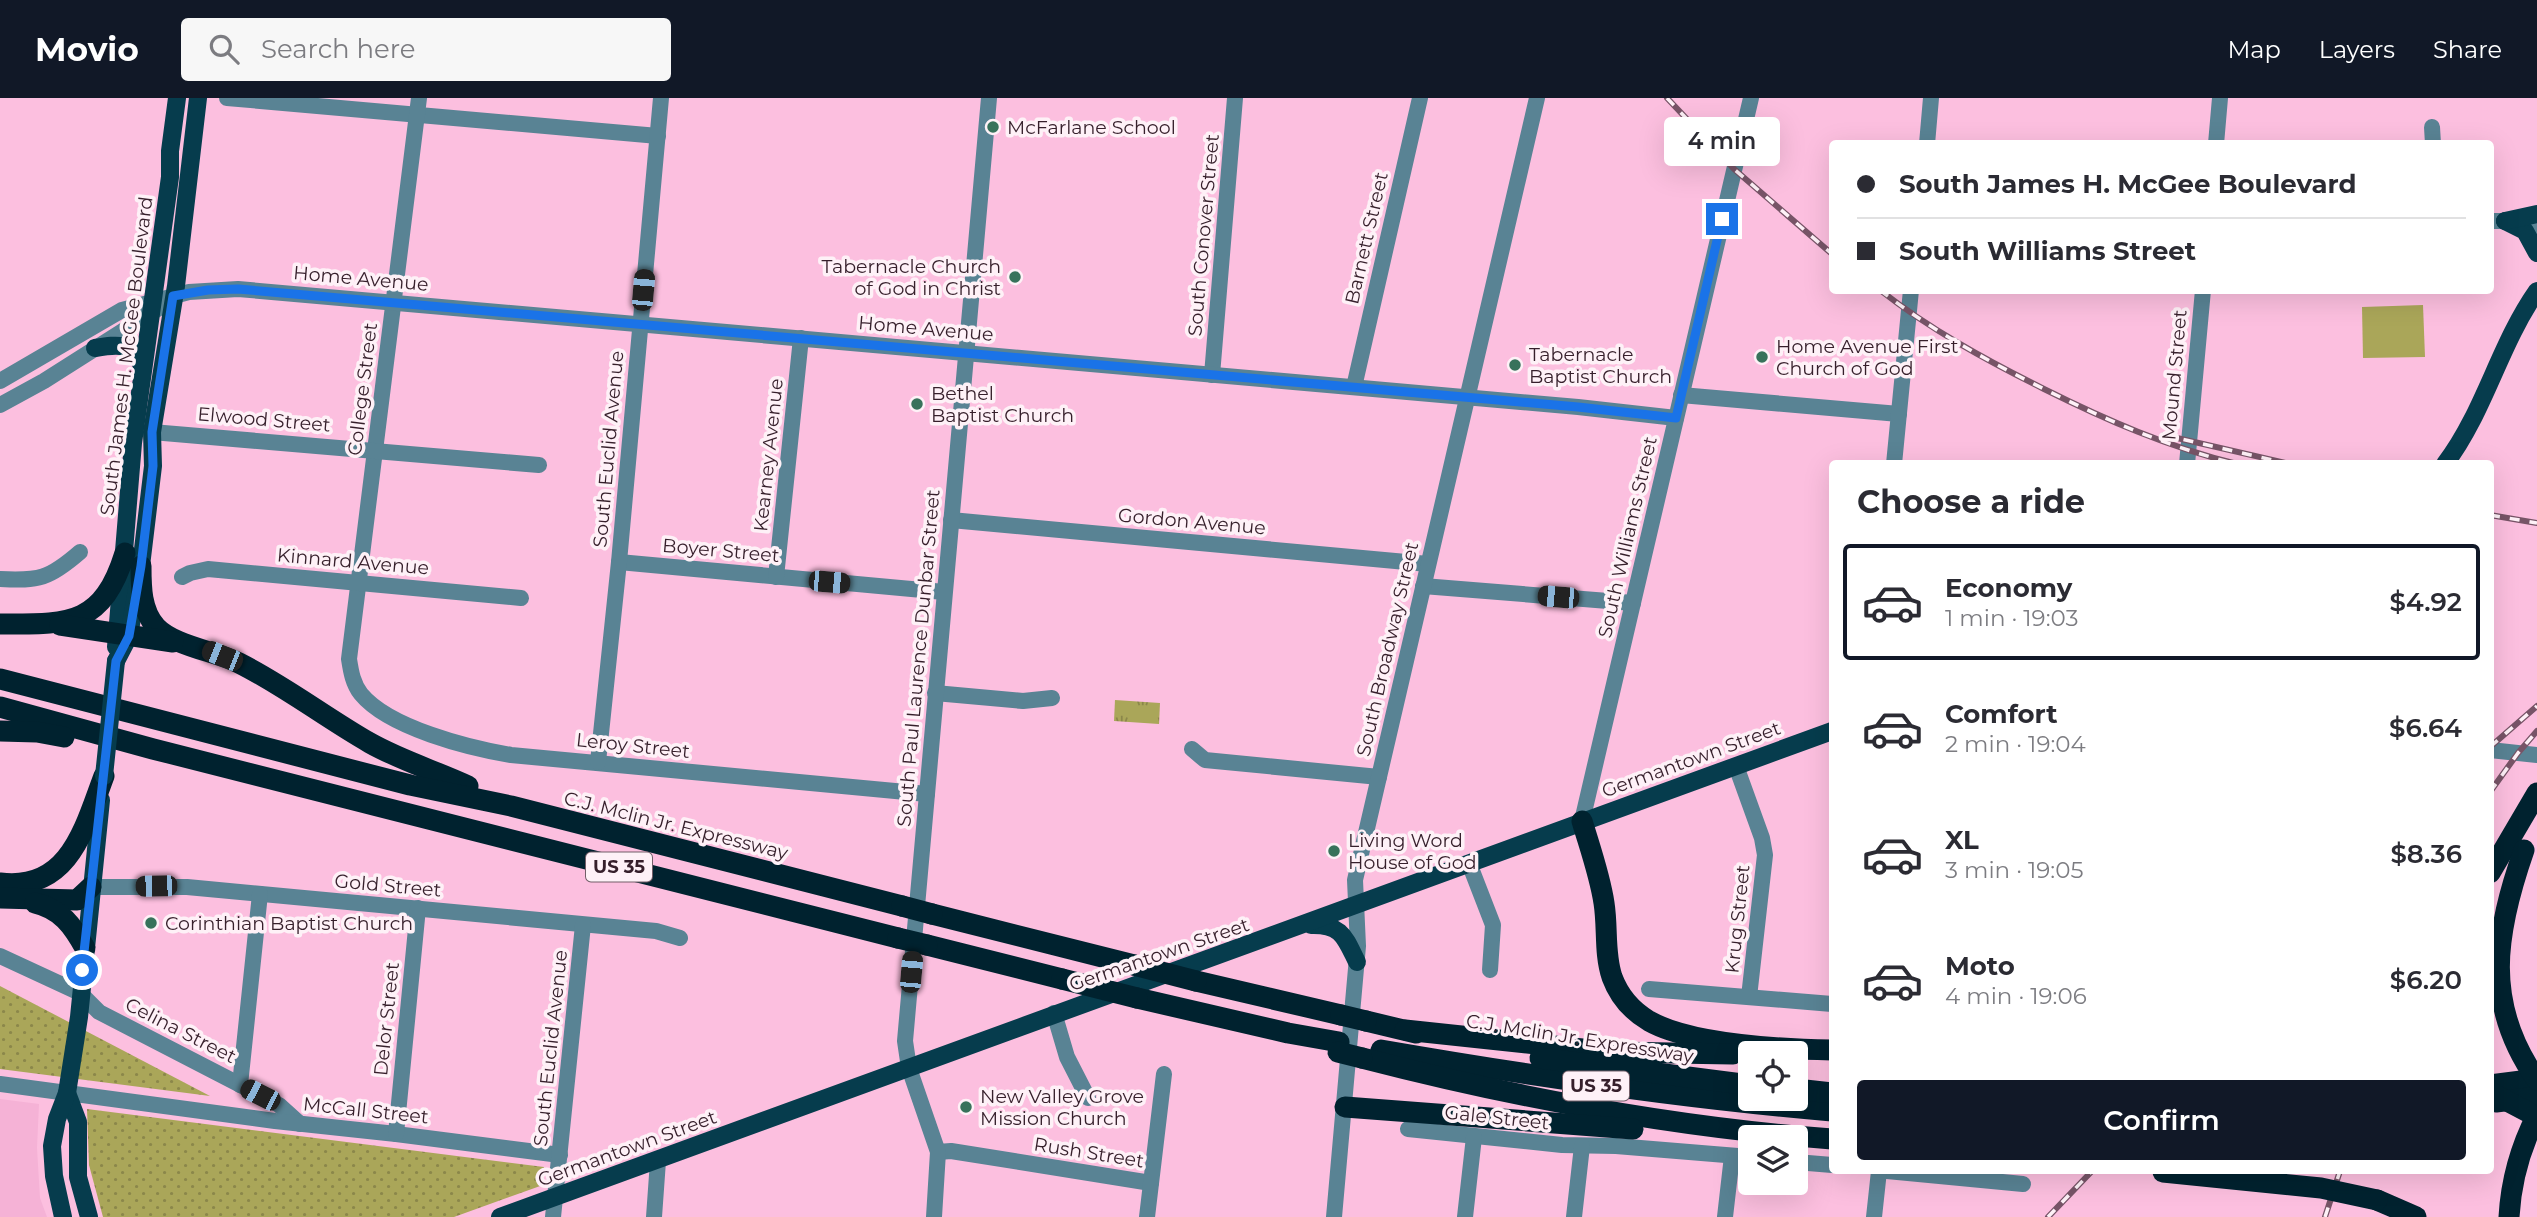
<!DOCTYPE html>
<meta charset="utf-8">
<style>
body{margin:0;font-family:Montserrat,sans-serif;background:#f7f7f7;color:#2b2b33;height:100vh;display:flex;flex-direction:column;font-size:26px;white-space:nowrap}
*{box-sizing:border-box;margin:0}
p{font-size:23px;color:#7c7c81}
.icon{flex:none;width:38px;height:38px;fill:none;stroke:currentColor;stroke-width:2;stroke-linecap:round;stroke-linejoin:round}
.map{position:relative;flex:1;overflow:hidden}
.side{position:absolute;left:1829px;top:362px;width:665px;height:714px;display:flex;flex-direction:column;background:#fff;border-radius:7px;box-shadow:0 7px 28px #0002}
.side>*{flex:none}
.hud{position:absolute;left:1829px;top:42px;width:665px;height:154px;border-radius:7px;box-shadow:0 7px 28px #0002;display:grid;align-content:center;height:154px;padding:0 28px;background:#fff}
.buttons{position:absolute;left:1738px;top:943px;display:grid;gap:14px}
.buttons a{display:grid;place-items:center;width:70px;height:70px;border-radius:7px;background:#fff;box-shadow:0 7px 28px #0002;font-size:35px}
.end{position:absolute;width:32px;height:32px;margin:-16px;border:9px solid #1a73e8;background:#fff;box-shadow:0 0 0 4px #fff}
.from{border-radius:50%}
.bubble{position:absolute;height:49px;border-radius:7px;background:#fff;box-shadow:0 7px 28px #0002;font-size:23px;font-weight:600;line-height:49px;text-align:center}
.car{position:absolute;width:21px;height:42px;margin:-21px -10px;border-radius:9px;box-shadow:0 0 5px 2px #0007;background:linear-gradient(#222 24%,#8ab4d8 0 40%,#222 0 76%,#8ab4d8 0 86%,#222 0)}
.hud b{display:flex;align-items:center;gap:24px;height:66px;font-size:26px}
.hud b+b{border-top:2px solid #e1e1e2}
.hud i{width:18px;height:18px;background:#2b2b33}
ul{padding:0;list-style:none}
li{display:flex;align-items:center;gap:21px;height:116px;margin:0 14px 10px;padding:0 14px;border:4px solid transparent;border-radius:7px}
li div{flex:1}
li b{display:block;font-size:26px}
li em{font-style:normal;font-weight:600}
li.current{border-color:#111827}
li>.icon{width:63px;height:63px;stroke-width:1.5}
h2{padding:0 28px;font-size:32px;line-height:84px}
.button{display:flex;gap:14px;margin-top:auto;padding:14px 28px}
.button a{flex:1;height:80px;border-radius:7px;background:#111827;color:#fff;font-size:28px;font-weight:600;line-height:80px;text-align:center}
header{display:flex;align-items:center;gap:42px;box-sizing:border-box;height:98px;padding:0 35px;background:#111827;color:#fff}
header strong{font-size:33px}
nav{display:flex;gap:38px;margin-inline-start:auto;font-size:24px}
.search{width:490px;height:63px;background:#f7f7f7;display:flex;align-items:center;gap:18px;box-sizing:border-box;padding:0 24px;border-radius:7px;color:#7c7c81;font-size:26px}
.map>svg:first-child{display:block}
</style>
<header>
<strong>Movio</strong>
<div class="search"><svg class="icon" aria-label="search" viewBox="0 0 24 24"><circle cx="10" cy="10" r="6"/><path d="M15 15l6 6"/></svg>Search here</div>
<nav><a>Map</a><a>Layers</a><a>Share</a></nav>
</header>
<div class="map">
<svg width="2537" height="1119" viewBox="0 0 2537 1119">
<defs>
<pattern id="grass-dots" width="8" height="8" patternUnits="userSpaceOnUse" patternTransform="scale(1.75)"><rect width="8" height="8" fill="#aaa659"/><path d="M2 2h.1M6 6h.1" fill="none" stroke="#8b874a" stroke-width="1.8" stroke-linecap="round"/></pattern>
<pattern id="park-tufts" width="24" height="20" patternUnits="userSpaceOnUse" patternTransform="scale(1.75)"><rect width="24" height="20" fill="#aaa659"/><path d="M3 7l-1-3M5 7V3M7 7l1-3M15 17l-1-3M17 17v-4M19 17l1-3" fill="none" stroke="#8b874a"/></pattern>
</defs>
<rect width="100%" height="100%" fill="#fcbfdf"/>
<polygon fill="#f5b2d6" points="0,1001 39,1006 37,1050 40,1100 47,1119 0,1119"/>
<g fill="url(#grass-dots)">
<polygon points="0,888 210,998 0,971"/>
<polygon points="87,1011 544,1069 543,1087 454,1119 103,1119 89,1067"/>
</g>
<polygon fill="url(#park-tufts)" points="1115,602 1160,605 1159,626 1114,623"/>
<polygon fill="#aaa659" points="2423,207 2425,259 2363,260 2362,209"/>
<g fill="none" stroke-linecap="round" stroke-linejoin="round">
<g stroke="#598394" stroke-width="16">
<polyline points="227,0 658,38"/>
<path d="M419,0l-70,561c2,13 4,25 12,35 28,34 108,54 150,61l416,39"/>
<polyline points="2432,29 2433,46"/>
<polyline points="1927,46 1931,0"/>
<polyline points="2216,46 2220,0"/>
<polyline points="2490,123 2505,123 2537,130"/>
<polyline points="1212,277 1235,0"/>
<polyline points="0,283 122,212 189,194 238,191 1578,309 1676,320"/>
<polyline points="1354,289 1420,0"/>
<polyline points="1681,297 1899,316"/>
<polyline points="0,307 44,283 159,210"/>
<polyline points="152,334 539,367"/>
<polyline points="1894,366 1911,192"/>
<polyline points="2187,366 2203,192"/>
<polyline points="951,422 1428,466"/>
<polyline points="619,464 944,494"/>
<polyline points="182,479 190,475 208,471 521,500"/>
<polyline points="776,479 801,240"/>
<path d="M0,481c39,2 49,0 80,-27"/>
<polyline points="1423,488 1633,505"/>
<polyline points="935,595 1023,603 1052,600"/>
<polyline points="1192,651 1205,662 1379,679"/>
<polyline points="2490,652 2537,657"/>
<polyline points="598,664 619,464 661,0"/>
<polyline points="1736,668 1762,740 1765,757 1749,899"/>
<polyline points="1582,723 1751,0"/>
<polyline points="1469,765 1493,827 1490,872"/>
<polyline points="91,789 187,789 656,833 680,840"/>
<polyline points="0,858 80,895 99,914 279,1007 300,1026"/>
<polyline points="1649,891 1832,906"/>
<polyline points="1054,915 1067,959 1088,1000"/>
<polyline points="0,986 275,1023 396,1036 560,1057"/>
<polyline points="240,987 260,796"/>
<polyline points="1408,1031 1562,1047 1616,1048 1750,1059"/>
<polyline points="396,1036 418,810"/>
<polyline points="938,1054 951,1053 1151,1085"/>
<polyline points="1796,1064 1832,1067"/>
<polyline points="1887,1073 2023,1086"/>
<polyline points="553,1119 583,827"/>
<polyline points="654,1119 658,1063"/>
<polyline points="934,1119 938,1054 909,970 905,943 989,0"/>
<polyline points="1147,1119 1164,976"/>
<polyline points="1334,1119 1358,848 1355,782 1537,0"/>
<polyline points="1465,1119 1474,1039"/>
<polyline points="1574,1119 1582,1048"/>
<polyline points="1725,1119 1732,1058"/>
<polyline points="1874,1119 1879,1073"/>
</g>
<g stroke="#063c4d" stroke-width="18">
<polyline points="2505,123 2525,133 2537,155"/>
<polyline points="2505,123 2537,116"/>
<path d="M95,250c24,-4 38,-6 48,20"/>
<path d="M2445,366c40,-53 54,-119 92,-173"/>
<polyline points="116,549 133,345 170,79 170,53 177,0"/>
<polyline points="116,563 129,538 141,468 153,368 152,334 176,188 198,0"/>
<path d="M1311,827c31,-1 34,13 46,37"/>
<polyline points="67,995 78,1024 78,1079 89,1119"/>
<polyline points="63,1119 54,1078 52,1048 57,1021 67,995 79,919 101,702"/>
<polyline points="500,1119 1832,633"/>
</g>
<g stroke="#00222f" stroke-width="21">
<path d="M141,468c0,21 0,44 15,61 18,19 59,24 83,36 46,23 87,55 131,80 32,18 66,28 98,43"/>
<path d="M0,526c68,0 102,3 125,-71"/>
<polyline points="60,527 173,544"/>
<polyline points="0,581 410,687 511,708 902,808"/>
<polyline points="0,609 153,651 898,840"/>
<polyline points="0,633 37,634 64,639"/>
<path d="M1582,723c8,27 18,55 22,82 4,25 0,50 8,74 7,19 20,34 37,44 43,24 133,28 183,29"/>
<polyline points="2490,775 2537,695"/>
<path d="M0,785c70,9 85,-57 104,-107"/>
<polyline points="0,800 77,802 91,789"/>
<path d="M35,805c26,6 38,23 50,45"/>
<polyline points="932,816 1134,867"/>
<polyline points="927,847 1062,881"/>
<polyline points="1196,883 1341,917"/>
<polyline points="1137,900 1288,935 1339,944"/>
<polyline points="1366,923 1416,935"/>
<polyline points="1405,932 1611,954 1733,956"/>
<path d="M1381,952c150,26 299,48 451,61"/>
<path d="M1362,960c155,40 311,69 470,81"/>
<polyline points="1540,960 1750,987"/>
<polyline points="2490,987 2537,981"/>
<polyline points="1796,991 1832,995"/>
<polyline points="2496,1004 2537,999"/>
<polyline points="1345,1009 1633,1031"/>
<polyline points="2377,1102 2416,1119"/>
<path d="M2509,1119c2,-36 11,-69 28,-102"/>
</g>
<defs>
<g id="rail">
<polyline points="1667,0 1734,71 1832,156"/>
<path d="M1880,192c51,40 106,70 164,99 62,31 124,58 193,75"/>
<polyline points="2164,337 2290,366"/>
<polyline points="2490,417 2537,425"/>
<polyline points="2490,649 2537,608"/>
<polyline points="2490,694 2518,655 2537,633"/>
<polyline points="2048,1119 2092,1073"/>
<polyline points="2325,1119 2340,1073"/>
</g>
</defs>
<use href="#rail" stroke="#775467" stroke-width="6"/>
<use href="#rail" stroke="#fef1f7" stroke-width="3.5" stroke-dasharray="10" stroke-linecap="butt"/>
<polyline stroke="#063c4d" stroke-width="18" points="104,678 116,563"/>
<g stroke="#00222f" stroke-width="21">
<path d="M2524,752c-29,83 -41,154 13,230"/>
<polyline points="902,808 932,816"/>
<polyline points="898,840 927,847"/>
<polyline points="1134,867 1196,883"/>
<polyline points="1062,881 1137,900"/>
<polyline points="1341,917 1366,923"/>
<polyline points="1338,954 1362,960"/>
<polyline points="2490,994 2528,1014"/>
<polyline points="2163,1074 2321,1090 2377,1102"/>
</g>
</g>
<g fill="none" stroke-linecap="round" stroke-linejoin="round">
<polyline stroke="#1a73e8" stroke-width="9" points="82,872 116,563 129,538 141,468 153,368 152,334 173,198 208,192 238,191 1578,309 1676,320 1722,121"/>
</g>
<g fill="#38725b" stroke="#fef1f7" stroke-width="2.5">
<circle cx="993" cy="29" r="7"/>
<circle cx="1015" cy="179" r="7"/>
<circle cx="1762" cy="259" r="7"/>
<circle cx="1515" cy="267" r="7"/>
<circle cx="917" cy="306" r="7"/>
<circle cx="1334" cy="753" r="7"/>
<circle cx="151" cy="825" r="7"/>
<circle cx="966" cy="1009" r="7"/>
</g>
<g text-anchor="middle" stroke-width="7" stroke-linejoin="round" paint-order="stroke">
<g fill="#fef1f7" stroke="#725e68" stroke-width="2">
<rect x="586" y="754.5" width="66" height="29" rx="5"/>
<rect x="1563" y="973.5" width="66" height="29" rx="5"/>
</g>
<g font-size="18" font-weight="bold" fill="#361f2b">
<text x="619" y="775">US 35</text>
<text x="1596" y="994">US 35</text>
</g>
<g font-size="19" fill="#361f2b" stroke="#fef1f7" text-anchor="start">
<text x="1007" y="36">McFarlane School</text>
<text x="1001" y="175" text-anchor="end">Tabernacle Church<tspan x="1001" dy="22">of God in Christ</tspan></text>
<text x="1776" y="255">Home Avenue First<tspan x="1776" dy="22">Church of God</tspan></text>
<text x="1529" y="263">Tabernacle<tspan x="1529" dy="22">Baptist Church</tspan></text>
<text x="931" y="302">Bethel<tspan x="931" dy="22">Baptist Church</tspan></text>
<text x="1348" y="749">Living Word<tspan x="1348" dy="22">House of God</tspan></text>
<text x="165" y="832">Corinthian Baptist Church</text>
<text x="980" y="1005">New Valley Grove<tspan x="980" dy="22">Mission Church</tspan></text>
</g>
<g font-size="19" fill="#361f2b" stroke="#fef1f7">
<text transform="translate(1203 137) rotate(-85)" y="7">South Conover Street</text>
<text transform="translate(1366 140) rotate(-77)" y="7">Barnett Street</text>
<text transform="translate(361 180) rotate(5)" y="7">Home Avenue</text>
<text transform="translate(926 230) rotate(5)" y="7">Home Avenue</text>
<text transform="translate(126 258) rotate(-83)" y="7">South James H. McGee Boulevard</text>
<text transform="translate(2174 277) rotate(-85)" y="7">Mound Street</text>
<text transform="translate(362 291) rotate(-83)" y="7">College Street</text>
<text transform="translate(264 321) rotate(5)" y="7">Elwood Street</text>
<text transform="translate(608 351) rotate(-85)" y="7">South Euclid Avenue</text>
<text transform="translate(768 357) rotate(-84)" y="7">Kearney Avenue</text>
<text transform="translate(1192 423) rotate(5)" y="7">Gordon Avenue</text>
<text transform="translate(1627 439) rotate(-77)" y="7">South Williams Street</text>
<text transform="translate(721 452) rotate(5)" y="7">Boyer Street</text>
<text transform="translate(353 463) rotate(5)" y="7">Kinnard Avenue</text>
<text transform="translate(1387 551) rotate(-77)" y="7">South Broadway Street</text>
<text transform="translate(918 560) rotate(-85)" y="7">South Paul Laurence Dunbar Street</text>
<text transform="translate(633 647) rotate(6)" y="7">Leroy Street</text>
<text transform="translate(1691 661) rotate(-20)" y="7">Germantown Street</text>
<text transform="translate(676 727) rotate(14)" y="7">C.J. Mclin Jr. Expressway</text>
<text transform="translate(388 787) rotate(5)" y="7">Gold Street</text>
<text transform="translate(1737 821) rotate(-84)" y="7">Krug Street</text>
<text transform="translate(1159 856) rotate(-19)" y="7">Germantown Street</text>
<text transform="translate(386 921) rotate(-84)" y="7">Delor Street</text>
<text transform="translate(181 932) rotate(27)" y="7">Celina Street</text>
<text transform="translate(1580 940) rotate(9)" y="7">C.J. Mclin Jr. Expressway</text>
<text transform="translate(550 950) rotate(-84)" y="7">South Euclid Avenue</text>
<text transform="translate(366 1012) rotate(6)" y="7">McCall Street</text>
<text transform="translate(1497 1019) rotate(6)" y="7">Gale Street</text>
<text transform="translate(627 1050) rotate(-20)" y="7">Germantown Street</text>
<text transform="translate(1089 1054) rotate(9)" y="7">Rush Street</text>
</g>
</g>
</svg>
<div class="buttons">
<a><svg class="icon" aria-label="locate" viewBox="0 0 24 24"><circle cx="12" cy="12" r="6"/><path d="M12 2v4M12 18v4M2 12h4M18 12h4"/></svg></a>
<a><svg class="icon" aria-label="layers" viewBox="0 0 24 24"><path d="M12 4l9 5-9 5-9-5zM3 14l9 5 9-5"/></svg></a>
</div>
<i class="end from" style="left:82px;top:872px"></i>
<i class="end" style="left:1722px;top:121px"></i>
<div class="bubble" style="left:1664px;top:19px;width:116px">4 min</div>
<i class="car" style="left:643px;top:192px;rotate:5deg"></i>
<i class="car" style="left:829px;top:484px;rotate:95deg"></i>
<i class="car" style="left:1558px;top:499px;rotate:275deg"></i>
<i class="car" style="left:222px;top:558px;rotate:292deg"></i>
<i class="car" style="left:156px;top:788px;rotate:269deg"></i>
<i class="car" style="left:911px;top:874px;rotate:5deg"></i>
<i class="car" style="left:260px;top:997px;rotate:297deg"></i>
<div class="hud">
<b><i class="from"></i>South James H. McGee Boulevard</b>
<b><i></i>South Williams Street</b>
</div>
<section class="side">
<h2>Choose a ride</h2>
<ul>
<li class="current"><svg class="icon" aria-label="car" viewBox="0 0 24 24"><path d="M5 17H2v-5l4-1 3-4h7l3 4 3 1v5h-3M9 17h6M6 11h13"/><circle cx="7" cy="17" r="2"/><circle cx="17" cy="17" r="2"/></svg><div><b>Economy</b><p>1 min · 19:03</p></div><em>$4.92</em></li>
<li><svg class="icon" aria-label="car" viewBox="0 0 24 24"><path d="M5 17H2v-5l4-1 3-4h7l3 4 3 1v5h-3M9 17h6M6 11h13"/><circle cx="7" cy="17" r="2"/><circle cx="17" cy="17" r="2"/></svg><div><b>Comfort</b><p>2 min · 19:04</p></div><em>$6.64</em></li>
<li><svg class="icon" aria-label="car" viewBox="0 0 24 24"><path d="M5 17H2v-5l4-1 3-4h7l3 4 3 1v5h-3M9 17h6M6 11h13"/><circle cx="7" cy="17" r="2"/><circle cx="17" cy="17" r="2"/></svg><div><b>XL</b><p>3 min · 19:05</p></div><em>$8.36</em></li>
<li><svg class="icon" aria-label="car" viewBox="0 0 24 24"><path d="M5 17H2v-5l4-1 3-4h7l3 4 3 1v5h-3M9 17h6M6 11h13"/><circle cx="7" cy="17" r="2"/><circle cx="17" cy="17" r="2"/></svg><div><b>Moto</b><p>4 min · 19:06</p></div><em>$6.20</em></li>
</ul>
<div class="button"><a>Confirm</a></div>
</section>
</div>
